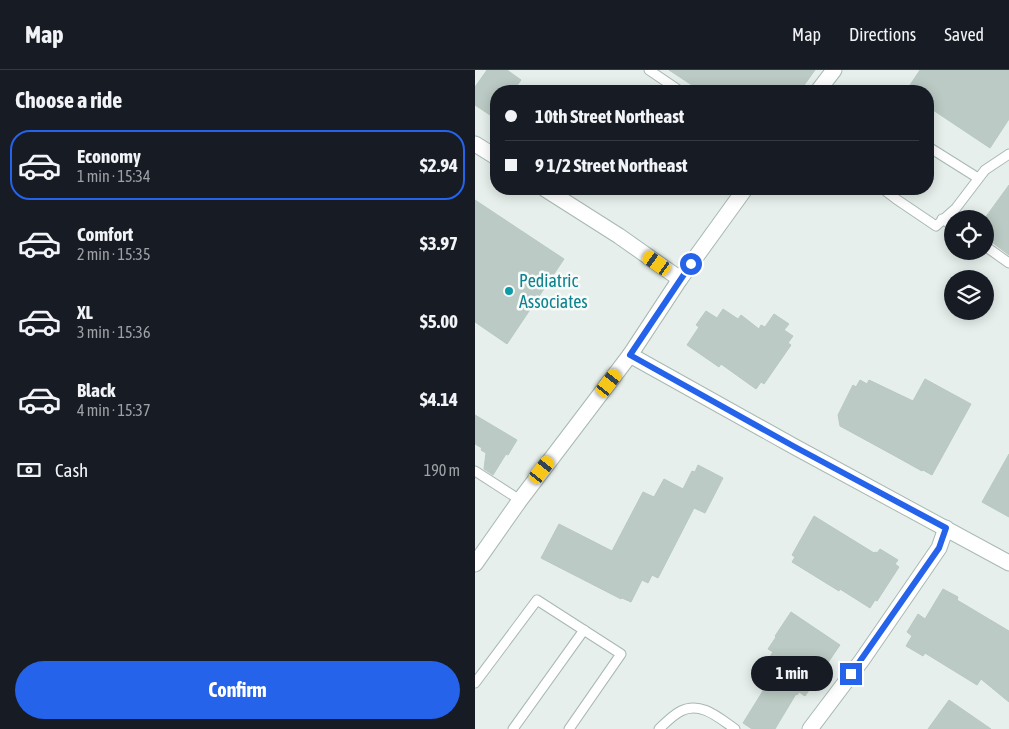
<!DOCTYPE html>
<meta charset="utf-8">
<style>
body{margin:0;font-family:"Asap Condensed",sans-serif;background:#242831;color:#f1f3f6;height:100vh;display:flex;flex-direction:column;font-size:19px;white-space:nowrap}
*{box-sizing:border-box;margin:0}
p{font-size:16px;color:#9ea1a6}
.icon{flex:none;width:28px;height:28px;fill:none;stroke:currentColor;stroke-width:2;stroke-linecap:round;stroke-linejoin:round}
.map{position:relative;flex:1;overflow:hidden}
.details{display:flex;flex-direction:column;background:#171b24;width:475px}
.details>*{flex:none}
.hud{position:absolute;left:15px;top:15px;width:444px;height:110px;border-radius:20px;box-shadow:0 2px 12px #0003;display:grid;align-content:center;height:110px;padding:0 15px;background:#171b24}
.controls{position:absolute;left:469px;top:140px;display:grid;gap:10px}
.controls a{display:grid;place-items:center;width:50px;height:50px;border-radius:50%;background:#171b24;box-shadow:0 2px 12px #0003;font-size:25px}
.end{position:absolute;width:22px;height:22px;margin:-11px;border:6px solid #2563eb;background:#fff;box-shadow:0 0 0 2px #fff}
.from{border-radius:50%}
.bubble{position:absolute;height:35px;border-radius:18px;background:#171b24;box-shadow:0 2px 12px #0003;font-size:16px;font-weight:700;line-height:35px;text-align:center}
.car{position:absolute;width:15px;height:30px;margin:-15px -8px;border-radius:6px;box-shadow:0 0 4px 1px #0007;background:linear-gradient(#f5c518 24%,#345 0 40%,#f5c518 0 76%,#345 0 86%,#f5c518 0)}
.hud b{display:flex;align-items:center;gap:18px;height:48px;font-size:19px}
.hud b+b{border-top:1px solid #363941}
.hud i{width:12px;height:12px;background:#f1f3f6}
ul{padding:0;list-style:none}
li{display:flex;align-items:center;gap:15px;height:70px;margin:0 10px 8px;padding:0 5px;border:2px solid transparent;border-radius:20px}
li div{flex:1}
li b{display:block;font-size:19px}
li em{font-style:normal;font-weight:700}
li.current{border-color:#2563eb}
li>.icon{width:45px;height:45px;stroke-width:1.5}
h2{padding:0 15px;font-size:22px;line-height:60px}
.pay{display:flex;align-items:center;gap:12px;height:55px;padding:0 15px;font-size:19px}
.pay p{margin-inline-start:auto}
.primary-button{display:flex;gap:10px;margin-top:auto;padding:10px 15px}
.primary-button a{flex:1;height:58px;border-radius:30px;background:#2563eb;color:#fff;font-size:20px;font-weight:700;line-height:58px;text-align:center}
header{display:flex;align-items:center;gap:30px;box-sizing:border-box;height:70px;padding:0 25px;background:#171b24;border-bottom:1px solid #363941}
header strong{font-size:24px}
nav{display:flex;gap:28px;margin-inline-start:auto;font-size:18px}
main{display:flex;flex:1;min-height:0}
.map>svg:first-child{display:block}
</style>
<header>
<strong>Map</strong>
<nav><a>Map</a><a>Directions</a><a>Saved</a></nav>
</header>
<main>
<section class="details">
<h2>Choose a ride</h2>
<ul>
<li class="current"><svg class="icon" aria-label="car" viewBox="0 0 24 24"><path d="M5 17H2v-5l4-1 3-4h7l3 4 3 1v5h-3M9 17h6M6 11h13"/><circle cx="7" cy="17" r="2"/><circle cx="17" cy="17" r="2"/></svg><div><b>Economy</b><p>1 min · 15:34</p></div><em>$2.94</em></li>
<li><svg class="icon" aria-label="car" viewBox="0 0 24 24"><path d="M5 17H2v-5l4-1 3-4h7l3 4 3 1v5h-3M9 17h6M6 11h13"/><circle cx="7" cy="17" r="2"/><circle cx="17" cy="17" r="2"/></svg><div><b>Comfort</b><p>2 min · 15:35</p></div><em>$3.97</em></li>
<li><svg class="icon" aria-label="car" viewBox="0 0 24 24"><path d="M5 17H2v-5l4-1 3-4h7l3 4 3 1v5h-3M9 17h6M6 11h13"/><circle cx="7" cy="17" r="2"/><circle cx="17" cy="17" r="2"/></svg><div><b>XL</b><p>3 min · 15:36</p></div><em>$5.00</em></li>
<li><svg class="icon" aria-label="car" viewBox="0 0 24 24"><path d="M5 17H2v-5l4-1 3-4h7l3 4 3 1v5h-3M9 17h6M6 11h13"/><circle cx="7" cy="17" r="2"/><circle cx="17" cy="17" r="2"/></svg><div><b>Black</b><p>4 min · 15:37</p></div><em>$4.14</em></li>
</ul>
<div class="pay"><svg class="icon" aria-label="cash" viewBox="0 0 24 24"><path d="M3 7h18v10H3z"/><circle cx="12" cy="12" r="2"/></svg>Cash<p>190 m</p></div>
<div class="primary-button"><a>Confirm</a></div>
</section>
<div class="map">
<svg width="534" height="659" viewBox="0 0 534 659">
<rect width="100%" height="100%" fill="#e6efeb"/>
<g fill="#bbcac4" stroke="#b8c9c2">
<polygon points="12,0 32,0 46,10 38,21 21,21 21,49 0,35 0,17"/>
<polygon points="194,0 340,0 325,21 226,21"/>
<polygon points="445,0 534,0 534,49 515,78 452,36 452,21 431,21"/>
<polygon points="534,115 534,185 510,167 510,148"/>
<polygon points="0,130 89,189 32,274 0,252"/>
<polygon points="248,239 263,249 266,245 284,259 286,255 290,257 299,244 314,254 309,260 318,266 313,273 316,275 289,314 286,312 281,319 246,294 244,297 212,275 224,257 221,255 231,241 242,248"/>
<polygon points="450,309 496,334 457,405 448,400 447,401 420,386 365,356 363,345 378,315 381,317 385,310 392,314 394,310 438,331"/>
<polygon points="0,345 42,370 33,385 31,384 18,405 9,399 11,383 6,380 7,378 0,374"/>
<polygon points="534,384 534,447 507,432"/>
<polygon points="223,395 248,408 230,443 219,438 183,508 177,505 173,513 167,510 156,532 147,528 146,529 66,488 84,454 137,481 168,422 179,427 189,409 208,419 217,401 220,402"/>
<polygon points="339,446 399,483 400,482 402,483 405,479 423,490 420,494 424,497 402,531 400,530 395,538 365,519 364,521 317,492 320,487 317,485"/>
<polygon points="468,519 483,527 482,530 534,561 534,632 506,609 502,615 450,583 448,586 431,576 437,566 432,562 443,544 450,549"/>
<polygon points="316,542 365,575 330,626 324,622 322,625 321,624 300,659 277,659 268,653 296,608 289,603 292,599 288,597 298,582 293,579 301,567 300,566"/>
<polygon points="474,630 516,659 453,659"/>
</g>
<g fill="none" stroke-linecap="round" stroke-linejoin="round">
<defs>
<g id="service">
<polyline points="174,0 205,21"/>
<polyline points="452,76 503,108"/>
<polyline points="408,119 421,129 461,156 481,138 510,100 534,84"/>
<polyline points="467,149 478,156"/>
<polyline points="510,176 534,193"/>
<polyline points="0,401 45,430"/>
<polyline points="0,613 62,530 146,584 94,659"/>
<polyline points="38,659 109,560"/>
<path d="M184,659c6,-6 14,-14 22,-18 20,-10 38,7 54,18"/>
</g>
<g id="minor">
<polyline points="0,74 21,87"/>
<polyline points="70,119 144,166 205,209"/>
<polyline points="155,285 320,377 534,493"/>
<polyline points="335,659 387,590 464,478 471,458"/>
</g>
<g id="tertiary">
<polyline points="343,21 359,0"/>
<polyline points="0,494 45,430 155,285 205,209 270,119"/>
</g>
</defs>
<use href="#service" stroke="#a8b8b2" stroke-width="11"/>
<use href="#minor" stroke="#a8b8b2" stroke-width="17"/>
<use href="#tertiary" stroke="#a8b8b2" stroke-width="17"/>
<use href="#service" stroke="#fff" stroke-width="9"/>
<use href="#minor" stroke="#fff" stroke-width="15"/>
<use href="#tertiary" stroke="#fff" stroke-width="15"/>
</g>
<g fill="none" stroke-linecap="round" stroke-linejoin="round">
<polyline stroke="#2563eb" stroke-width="6" points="216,194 155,285 320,377 471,458 464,478 376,604"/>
</g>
<circle fill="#0f9aa8" stroke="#f7fbf9" stroke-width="2" cx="34" cy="221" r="5"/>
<g text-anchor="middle" stroke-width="5" stroke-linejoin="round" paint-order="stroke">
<g font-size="18" fill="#0d838f" stroke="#f7fbf9" text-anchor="start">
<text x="44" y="217">Pediatric<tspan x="44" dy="21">Associates</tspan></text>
</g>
</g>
</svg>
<div class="controls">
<a><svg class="icon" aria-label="locate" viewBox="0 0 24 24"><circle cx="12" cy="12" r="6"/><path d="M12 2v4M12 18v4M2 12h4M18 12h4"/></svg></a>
<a><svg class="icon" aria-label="layers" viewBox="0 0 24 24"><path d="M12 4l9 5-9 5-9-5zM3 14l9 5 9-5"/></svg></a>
</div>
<i class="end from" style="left:216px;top:194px"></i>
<i class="end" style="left:376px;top:604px"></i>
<div class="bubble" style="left:276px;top:586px;width:82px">1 min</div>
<i class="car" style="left:182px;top:193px;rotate:305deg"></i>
<i class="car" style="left:134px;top:313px;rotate:37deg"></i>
<i class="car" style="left:67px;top:400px;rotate:38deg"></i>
<div class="hud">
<b><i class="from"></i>10th Street Northeast</b>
<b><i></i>9 1/2 Street Northeast</b>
</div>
</div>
</main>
